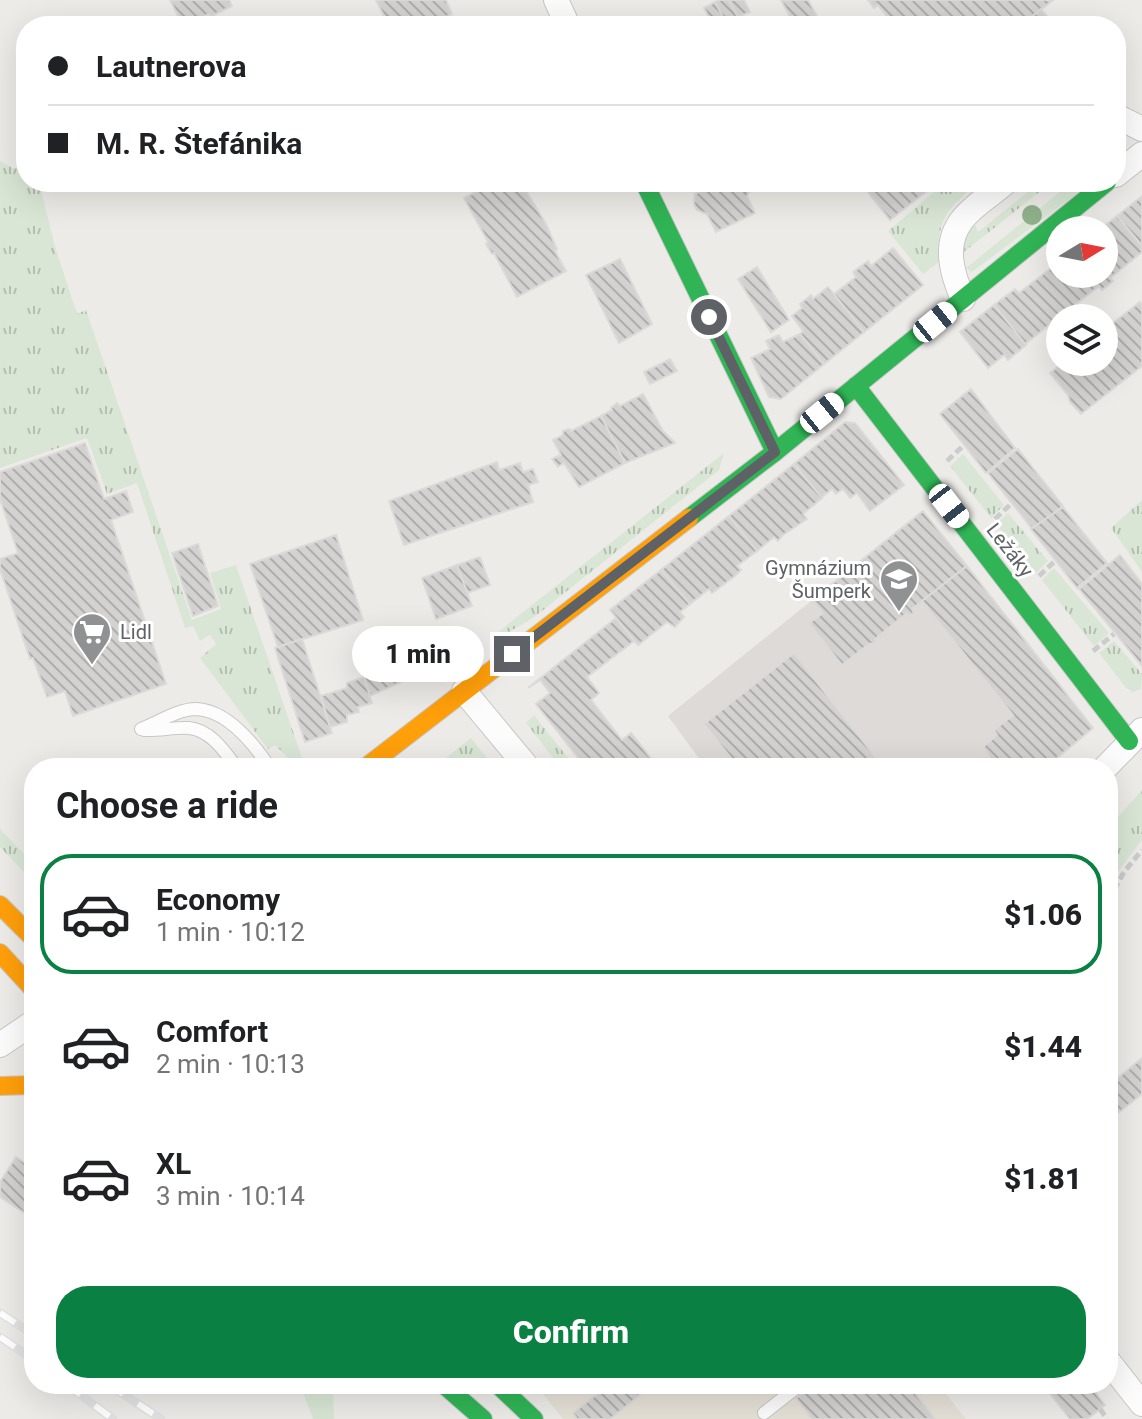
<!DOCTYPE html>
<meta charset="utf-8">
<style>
body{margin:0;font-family:Roboto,sans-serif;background:#f2f2f2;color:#202124;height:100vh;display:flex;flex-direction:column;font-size:30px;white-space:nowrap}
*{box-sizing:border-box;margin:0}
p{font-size:26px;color:#757577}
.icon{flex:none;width:44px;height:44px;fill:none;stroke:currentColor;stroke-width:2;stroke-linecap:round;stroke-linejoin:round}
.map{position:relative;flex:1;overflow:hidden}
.panel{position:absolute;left:24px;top:758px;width:1094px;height:636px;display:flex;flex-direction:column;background:#fff;border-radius:32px;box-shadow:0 8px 32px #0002}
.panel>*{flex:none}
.guide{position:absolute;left:16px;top:16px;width:1110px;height:176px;border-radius:32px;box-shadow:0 8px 32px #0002;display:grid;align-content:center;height:176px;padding:0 32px;background:#fff}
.needle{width:52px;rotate:80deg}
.tools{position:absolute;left:1046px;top:216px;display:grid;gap:16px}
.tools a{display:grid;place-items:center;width:72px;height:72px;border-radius:50%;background:#fff;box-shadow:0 8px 32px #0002;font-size:40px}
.end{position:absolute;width:36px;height:36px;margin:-18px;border:10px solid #5e6165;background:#fff;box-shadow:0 0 0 4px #fff}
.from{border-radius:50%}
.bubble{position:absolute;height:56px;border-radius:28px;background:#fff;box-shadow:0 8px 32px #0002;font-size:26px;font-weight:800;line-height:56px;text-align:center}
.car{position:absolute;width:24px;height:48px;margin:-24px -12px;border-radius:10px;box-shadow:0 0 6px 2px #0007;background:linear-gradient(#fff 24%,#345 0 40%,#fff 0 76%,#345 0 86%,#fff 0)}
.guide b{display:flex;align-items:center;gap:28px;height:76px;font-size:30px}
.guide b+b{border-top:2px solid #e0e0e0}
.guide i{width:20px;height:20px;background:#202124}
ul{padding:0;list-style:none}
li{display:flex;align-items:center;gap:24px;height:120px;margin:0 16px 12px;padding:0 16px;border:4px solid transparent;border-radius:32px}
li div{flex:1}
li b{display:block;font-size:30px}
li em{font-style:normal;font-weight:800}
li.on{border-color:#0b8043}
li>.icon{width:72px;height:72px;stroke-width:1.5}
h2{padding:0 32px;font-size:36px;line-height:96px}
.primary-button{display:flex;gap:16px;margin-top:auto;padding:16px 32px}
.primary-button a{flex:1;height:92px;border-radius:32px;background:#0b8043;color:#fff;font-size:32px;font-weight:800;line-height:92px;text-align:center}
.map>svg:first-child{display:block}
</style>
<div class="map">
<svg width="1142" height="1419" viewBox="0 0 1142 1419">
<defs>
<pattern id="grass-tufts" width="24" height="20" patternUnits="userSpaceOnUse" patternTransform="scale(2)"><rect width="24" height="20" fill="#d9e6d5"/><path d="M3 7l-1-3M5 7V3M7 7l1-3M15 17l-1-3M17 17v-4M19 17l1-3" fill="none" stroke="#b3beb0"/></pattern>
<pattern id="building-back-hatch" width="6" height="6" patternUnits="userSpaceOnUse" patternTransform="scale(2)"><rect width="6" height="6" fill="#d4d2d1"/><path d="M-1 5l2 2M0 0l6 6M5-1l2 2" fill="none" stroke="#afaead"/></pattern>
</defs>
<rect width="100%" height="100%" fill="#edebe8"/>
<polygon fill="#e5e1d7" points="535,1384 938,1384 966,1419 563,1419"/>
<polygon fill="#dddad7" points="923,511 1093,728 1045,768 706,768 668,716"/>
<g fill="url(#grass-tufts)">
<polygon points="0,161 12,168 26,170 26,182 39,182 56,250 77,314 86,310 192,620 221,609 210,573 236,565 302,758 295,765 275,745 268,749 200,658 216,644 210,635 200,641 193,626 185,628 137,483 107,494 87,438 0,468"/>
<path d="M946,182h32c-32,29 -41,35 -39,80l-16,12 -35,-43z"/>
<polygon points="1040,182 1052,182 955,259 972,217 978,232"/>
<polygon points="1072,182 1092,182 972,272 966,268"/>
<polygon points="724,453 719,470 533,618 502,636 498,632"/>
<polygon points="963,454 1004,505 991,518 950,466"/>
<polygon points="1142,500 1142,572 1111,528"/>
<polygon points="1008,513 1048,561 1036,573 996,524"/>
<polygon points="1054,568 1109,633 1094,646 1042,580"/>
<polygon points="1114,641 1142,674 1141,689 1133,692 1126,688 1099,653"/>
<polygon points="534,715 576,768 561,768 526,723"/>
<polygon points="471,738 495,768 433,768"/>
<polygon points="1142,790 1142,840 1108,885 1108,828"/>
<polygon points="0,829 27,857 34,851 34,877 24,872 0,847"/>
<polygon points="300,1384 333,1384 334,1419 313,1419"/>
</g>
<g fill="url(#building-back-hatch)" stroke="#dcdad8" stroke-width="2">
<polygon points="170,0 229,0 232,6 210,17 209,14 183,26"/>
<polygon points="376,0 446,0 452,14 428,26 389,26"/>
<polygon points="720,0 729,0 738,17 726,23 715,2"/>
<polygon points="729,0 744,0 750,12 738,17"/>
<polygon points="781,0 808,0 817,16 803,26 795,26"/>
<polygon points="868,0 1053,0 1021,26 895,26 878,5 874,8"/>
<polygon points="715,2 726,23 721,26 713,26 704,8"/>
<polygon points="1041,9 1055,26 1021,26"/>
<polygon points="494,182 518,182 523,192 526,191 546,224 557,249 555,251 566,271 517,297 494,253 492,254 486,244 488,242 464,198"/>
<polygon points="714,182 744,182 749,192 747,196 755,213 716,232 707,214 697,210 694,204 695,194 715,184"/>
<polygon points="860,182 938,182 890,220"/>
<polygon points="1142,196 1142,246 1117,216"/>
<polygon points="1117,216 1142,246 1142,252 1110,278 1113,281 1102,290 1099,286 1025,344 994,305 1015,289 1019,293 1060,261 1060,274 1104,274 1104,230 1099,230"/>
<polygon points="893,248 923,285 864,332 834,294 856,277 853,272 868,261 871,266"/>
<polygon points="620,259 652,324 619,343 586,275"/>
<polygon points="757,267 789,320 771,332 738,279"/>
<polygon points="828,287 864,332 824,364 800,334 803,331 792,316 802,308 800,304 811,295 813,299"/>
<polygon points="1140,302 1142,305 1142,366 1081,414 1070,402 1068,395 1050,373 1064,362 1104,362 1104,330"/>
<polygon points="994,305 1026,345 1008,360 1004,355 988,368 960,332"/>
<polygon points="800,334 824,364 781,399 769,397 751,358 770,349 766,341 779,335 783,342"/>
<polygon points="670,359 677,371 650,384 644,372"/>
<polygon points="971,389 1015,448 986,473 940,414"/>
<polygon points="643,394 663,431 675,443 625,463 601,416 612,410 611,408 617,403 620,406"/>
<polygon points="601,416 625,463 579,487 564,463 558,467 552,459 561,455 553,440 563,435 563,431 569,429 571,431"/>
<polygon points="845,422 855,423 904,485 870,511 857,493 850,498 843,489 836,494 832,489 821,498 794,464"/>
<polygon points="85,443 104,499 126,491 133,512 111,520 166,684 73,716 65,691 47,697 33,658 30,659 0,569 0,559 18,553 0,499 0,472"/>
<polygon points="1018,449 1063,506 1033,530 988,473"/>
<polygon points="497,462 499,470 520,463 523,472 533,469 538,482 528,485 533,502 404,545 389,501"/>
<polygon points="794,464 822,498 803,514 807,519 783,535 778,541 774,537 757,551 729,516"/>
<polygon points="1063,507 1107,563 1077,588 1031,529"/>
<polygon points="923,511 967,566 912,609 914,613 909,616 907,613 875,639 876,643 869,644 842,665 809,623 823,613 812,600"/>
<polygon points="729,516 757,551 737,566 741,570 735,576 712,593 709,589 690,604 661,570"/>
<polygon points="336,535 363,620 278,647 250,564"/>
<polygon points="198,544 218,606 193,616 172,553"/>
<polygon points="1120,555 1142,584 1142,666 1079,589"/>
<polygon points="480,557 490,585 467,593 457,565"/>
<polygon points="457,565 472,606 436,619 422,578"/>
<polygon points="967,566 1093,728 1045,768 975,768 989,757 983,747 997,735 994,730 1013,715 922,601"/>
<polygon points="661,570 690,604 680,612 684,617 675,627 667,622 638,645 610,610"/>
<polygon points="616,618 634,641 587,677 599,693 591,700 622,740 631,733 653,761 644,768 586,768 536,704 550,693 540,680 528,688"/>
<polygon points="302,639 332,733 305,742 275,648"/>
<polygon points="794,653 884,768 739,768 704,724"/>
<polygon points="414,655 421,673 370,696 364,677"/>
<polygon points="364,677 372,703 358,707 359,712 347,715 347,722 330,727 321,696 347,688 347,683"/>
<polygon points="1142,1058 1142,1094 1108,1121 1108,1086"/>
<polygon points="16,1157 34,1169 34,1219 0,1197 0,1182"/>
<polygon points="610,1384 631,1384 640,1395 610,1419 577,1419 573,1413"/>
<polygon points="814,1384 908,1384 935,1419 812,1419 796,1398"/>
<polygon points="1057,1384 1089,1384 1105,1405 1087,1419 1070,1419 1048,1391"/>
</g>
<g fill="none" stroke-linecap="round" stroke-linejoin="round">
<defs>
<g id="lane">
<path d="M141,729c16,-6 37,-20 55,-20 31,1 58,35 74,59"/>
<path d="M144,730c15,1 30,-3 45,-2 22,2 36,24 48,40"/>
<polyline points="764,1413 801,1384"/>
</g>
<g id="street">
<polyline points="556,0 568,26"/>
<polyline points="1116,116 1142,129"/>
<polyline points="1116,175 1142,154"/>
<path d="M963,299c-11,-25 -20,-55 -1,-79 11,-15 31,-26 44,-38"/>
<polyline points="464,691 528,768"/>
<polyline points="1105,768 1142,730"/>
<polyline points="0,1045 34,1022"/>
<polyline points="1108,1361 1142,1404"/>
</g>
<g id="fast">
<polyline points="644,182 775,452"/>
<polyline points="856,386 1129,741"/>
<polyline points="689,518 775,452 1107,182"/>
<polyline points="443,1384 483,1419"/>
<polyline points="497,1384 534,1419"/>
</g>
<g id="slow">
<polyline points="365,768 689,518"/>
<polyline points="0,905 34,939"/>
<polyline points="0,953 34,990"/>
<polyline points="0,1086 34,1085"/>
</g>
</defs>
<use href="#lane" stroke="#c7c7c7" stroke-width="14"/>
<use href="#street" stroke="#c7c7c7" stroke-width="26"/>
<use href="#fast" stroke="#c7c7c7" stroke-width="20"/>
<use href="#slow" stroke="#c7c7c7" stroke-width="20"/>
<g stroke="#cacdcb" stroke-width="5" stroke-dasharray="8 4" stroke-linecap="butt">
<polyline points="947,461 964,445"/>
<polyline points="995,519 1012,503"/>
<polyline points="1039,576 1055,561"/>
<polyline points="1093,651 1114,634"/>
<polyline points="1108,900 1124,872 1142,850"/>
<polyline points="1100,1409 1107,1419"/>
</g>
<use href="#lane" stroke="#fcfcfc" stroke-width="12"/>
<use href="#street" stroke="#fcfcfc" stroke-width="24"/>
<use href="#fast" stroke="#30b455" stroke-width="18"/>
<use href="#slow" stroke="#ff9f0a" stroke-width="18"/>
<defs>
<g id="rail">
<polyline points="0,1313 34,1335"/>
<polyline points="0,1337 34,1360"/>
<polyline points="66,1384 113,1419"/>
<polyline points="108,1384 161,1419"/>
</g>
</defs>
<use href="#rail" stroke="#e3e2e2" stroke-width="9"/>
<use href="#rail" stroke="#fff" stroke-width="6" stroke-dasharray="18" stroke-linecap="butt"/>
</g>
<circle fill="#90b18c" cx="1032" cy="215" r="10"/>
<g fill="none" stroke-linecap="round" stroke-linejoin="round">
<polyline stroke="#5e6165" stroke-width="10" points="512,654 775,452 709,317"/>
</g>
<defs>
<symbol id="school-pin" viewBox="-11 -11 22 30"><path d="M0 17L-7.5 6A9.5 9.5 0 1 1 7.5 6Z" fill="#909193" stroke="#fff"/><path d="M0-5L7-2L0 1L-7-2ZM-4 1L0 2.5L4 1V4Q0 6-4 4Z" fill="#fff"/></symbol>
<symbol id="supermarket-pin" viewBox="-11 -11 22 30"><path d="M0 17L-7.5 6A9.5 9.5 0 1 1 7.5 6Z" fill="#909193" stroke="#fff"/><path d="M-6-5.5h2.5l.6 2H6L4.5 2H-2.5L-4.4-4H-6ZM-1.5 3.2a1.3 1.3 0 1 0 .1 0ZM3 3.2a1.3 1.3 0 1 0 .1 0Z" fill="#fff"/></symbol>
</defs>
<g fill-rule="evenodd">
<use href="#school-pin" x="877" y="557" width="44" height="60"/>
<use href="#supermarket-pin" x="70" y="610" width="44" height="60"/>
</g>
<g text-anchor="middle" stroke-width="6" stroke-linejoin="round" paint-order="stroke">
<g font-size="20" fill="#5e6165" stroke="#fff">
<text transform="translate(1010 550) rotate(52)" y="7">Ležáky</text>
</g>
<g font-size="20" fill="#5e6165" stroke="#fff" text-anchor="end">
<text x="871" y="575">Gymnázium<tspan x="871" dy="23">Šumperk</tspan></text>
<text x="120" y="639" text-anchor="start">Lidl</text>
</g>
</g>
</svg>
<div class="tools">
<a><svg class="needle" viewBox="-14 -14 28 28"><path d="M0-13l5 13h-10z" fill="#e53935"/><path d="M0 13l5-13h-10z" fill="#757577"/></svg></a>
<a><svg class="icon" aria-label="layers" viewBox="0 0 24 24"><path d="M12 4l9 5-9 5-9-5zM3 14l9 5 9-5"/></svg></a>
</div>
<i class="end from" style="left:709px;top:317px"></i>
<i class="end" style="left:512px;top:654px"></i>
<div class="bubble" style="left:352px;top:626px;width:132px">1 min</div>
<i class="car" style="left:935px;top:322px;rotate:51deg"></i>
<i class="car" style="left:822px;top:413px;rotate:51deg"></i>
<i class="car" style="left:949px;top:506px;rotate:142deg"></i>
<div class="guide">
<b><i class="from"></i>Lautnerova</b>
<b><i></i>M. R. Štefánika</b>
</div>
<section class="panel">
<h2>Choose a ride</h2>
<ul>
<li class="on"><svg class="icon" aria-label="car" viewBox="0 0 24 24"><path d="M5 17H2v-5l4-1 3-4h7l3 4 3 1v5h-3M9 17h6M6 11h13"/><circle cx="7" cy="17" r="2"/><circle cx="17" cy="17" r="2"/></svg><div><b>Economy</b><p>1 min · 10:12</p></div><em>$1.06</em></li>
<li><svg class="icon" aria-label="car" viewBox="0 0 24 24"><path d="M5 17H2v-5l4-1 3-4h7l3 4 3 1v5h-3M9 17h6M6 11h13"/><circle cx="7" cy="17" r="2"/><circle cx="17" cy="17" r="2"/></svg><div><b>Comfort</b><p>2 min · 10:13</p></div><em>$1.44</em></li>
<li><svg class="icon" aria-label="car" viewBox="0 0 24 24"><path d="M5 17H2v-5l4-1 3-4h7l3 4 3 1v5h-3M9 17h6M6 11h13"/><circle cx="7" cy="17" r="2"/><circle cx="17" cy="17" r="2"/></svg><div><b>XL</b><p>3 min · 10:14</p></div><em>$1.81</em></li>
</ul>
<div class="primary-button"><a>Confirm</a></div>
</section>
</div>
